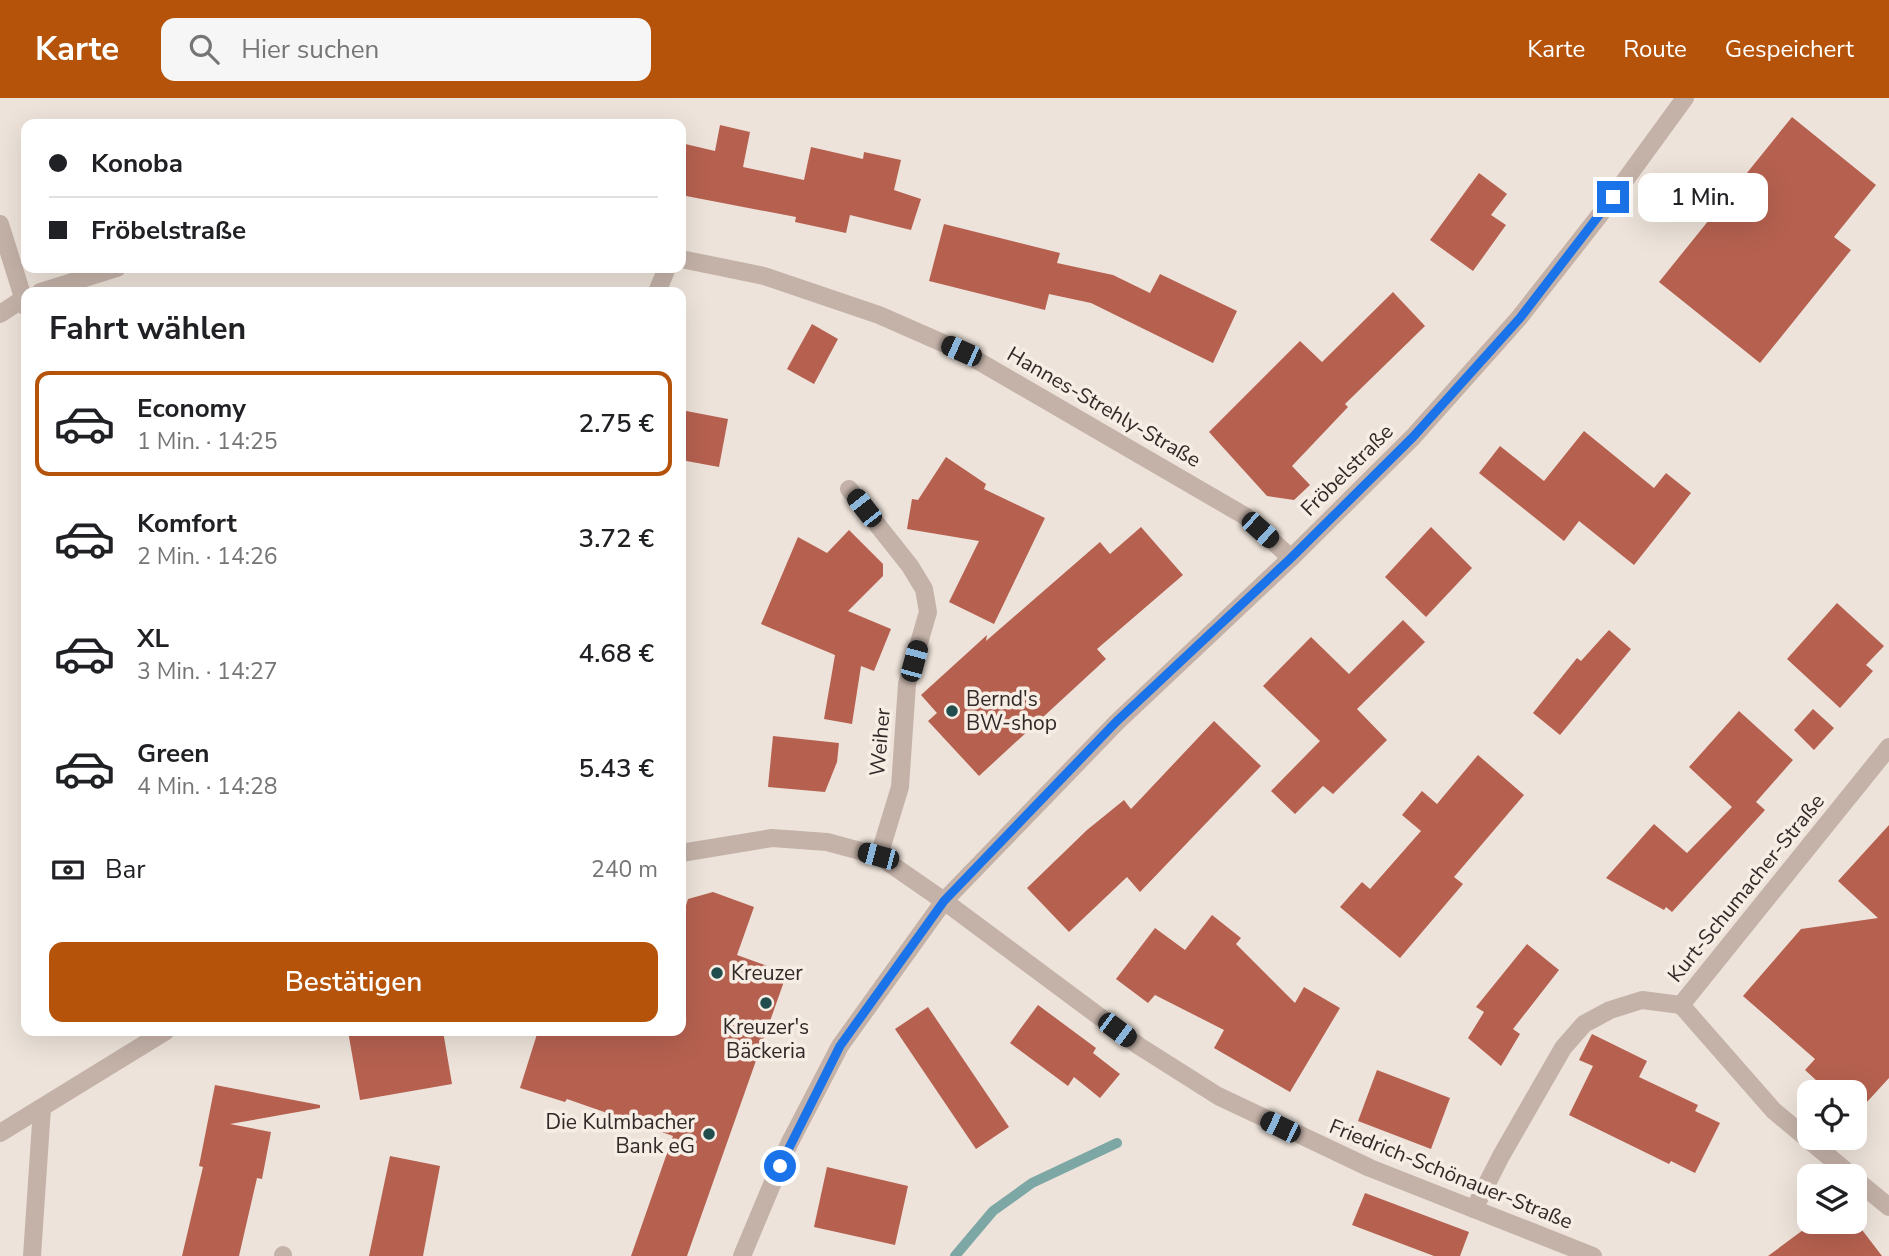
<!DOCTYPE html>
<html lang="de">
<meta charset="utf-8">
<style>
body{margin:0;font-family:"Nunito Sans",sans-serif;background:#f6f6f6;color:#202124;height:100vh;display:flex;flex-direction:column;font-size:26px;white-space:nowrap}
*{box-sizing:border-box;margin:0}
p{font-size:23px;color:#757577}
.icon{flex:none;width:38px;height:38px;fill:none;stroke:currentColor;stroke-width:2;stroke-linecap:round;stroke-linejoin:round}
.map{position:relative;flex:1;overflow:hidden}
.details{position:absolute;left:21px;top:189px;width:665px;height:749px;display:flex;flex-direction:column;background:#fff;border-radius:14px;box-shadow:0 7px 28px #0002}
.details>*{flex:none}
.guide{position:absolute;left:21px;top:21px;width:665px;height:154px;border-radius:14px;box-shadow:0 7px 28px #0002;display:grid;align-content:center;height:154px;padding:0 28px;background:#fff}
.tools{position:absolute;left:1797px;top:982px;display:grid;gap:14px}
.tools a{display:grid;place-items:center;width:70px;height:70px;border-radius:14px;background:#fff;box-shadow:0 7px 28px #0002;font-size:35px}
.end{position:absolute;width:32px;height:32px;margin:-16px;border:9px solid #1a73e8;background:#fff;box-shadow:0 0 0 4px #fff}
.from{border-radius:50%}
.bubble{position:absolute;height:49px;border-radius:14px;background:#fff;box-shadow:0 7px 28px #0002;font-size:23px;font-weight:600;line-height:49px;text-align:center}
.car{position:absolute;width:21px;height:42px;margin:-21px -10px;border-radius:9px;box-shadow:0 0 5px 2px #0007;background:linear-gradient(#222 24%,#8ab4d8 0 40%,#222 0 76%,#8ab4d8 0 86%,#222 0)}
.guide b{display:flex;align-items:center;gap:24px;height:66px;font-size:26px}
.guide b+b{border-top:2px solid #e0e0e0}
.guide i{width:18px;height:18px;background:#202124}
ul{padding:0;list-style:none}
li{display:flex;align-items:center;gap:21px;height:105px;margin:0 14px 10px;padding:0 14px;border:4px solid transparent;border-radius:14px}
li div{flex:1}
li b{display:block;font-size:26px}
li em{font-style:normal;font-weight:600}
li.selected{border-color:#b45309}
li>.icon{width:63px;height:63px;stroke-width:1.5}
h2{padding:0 28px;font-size:32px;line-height:84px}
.pay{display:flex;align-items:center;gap:18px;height:77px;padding:0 28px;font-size:26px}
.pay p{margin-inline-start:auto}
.cta{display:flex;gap:14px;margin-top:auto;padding:14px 28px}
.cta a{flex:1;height:80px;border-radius:14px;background:#b45309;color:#fff;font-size:28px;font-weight:600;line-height:80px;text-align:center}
header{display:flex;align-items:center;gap:42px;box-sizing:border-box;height:98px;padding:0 35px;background:#b45309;color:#fff}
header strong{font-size:33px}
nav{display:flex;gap:38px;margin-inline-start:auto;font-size:24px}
.search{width:490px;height:63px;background:#f6f6f6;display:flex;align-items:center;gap:18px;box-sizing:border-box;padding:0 24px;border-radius:14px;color:#757577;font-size:26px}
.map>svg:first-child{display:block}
</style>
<header>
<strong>Karte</strong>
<div class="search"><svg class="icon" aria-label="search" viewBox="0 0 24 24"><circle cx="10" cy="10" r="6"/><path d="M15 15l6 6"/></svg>Hier suchen</div>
<nav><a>Karte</a><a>Route</a><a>Gespeichert</a></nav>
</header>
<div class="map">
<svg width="1889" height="1158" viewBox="0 0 1889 1158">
<rect width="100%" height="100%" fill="#ede3da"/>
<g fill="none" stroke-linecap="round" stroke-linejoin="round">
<polyline stroke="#7da7a5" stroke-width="10" points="955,1158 993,1113 1032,1085 1117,1045"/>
</g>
<g fill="#b66150">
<polygon points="1792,19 1876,87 1834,139 1851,152 1760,265 1659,184"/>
<polygon points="720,27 750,34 743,69 804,82 811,49 863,61 864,54 901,62 894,92 921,101 911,132 850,117 846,135 795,124 796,119 681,97 681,45 715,53"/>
<polygon points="1479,75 1507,96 1491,117 1506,127 1473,173 1430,142"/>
<polygon points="944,126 1060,155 1057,165 1113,177 1150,195 1160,176 1237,213 1213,265 1091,205 1049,196 1045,212 929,183"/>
<polygon points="1393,194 1425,228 1345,306 1348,309 1292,368 1310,387 1294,402 1267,398 1209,334 1300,243 1322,264"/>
<polygon points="812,226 838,241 814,286 787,271"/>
<polygon points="681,312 728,321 719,369 681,362"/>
<polygon points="1584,333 1654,390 1666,375 1691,395 1634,467 1579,423 1564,443 1479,375 1500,348 1544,383"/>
<polygon points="946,359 986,386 984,391 1045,420 994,526 949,504 979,443 907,431 912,401 918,402"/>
<polygon points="1141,429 1183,477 1097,551 1106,561 979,678 928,623 937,615 921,597 987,537 986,543 1100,444 1110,456"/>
<polygon points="1431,429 1472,470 1426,519 1385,479"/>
<polygon points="849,432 883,466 883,478 848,513 891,531 874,573 861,568 852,626 824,621 835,557 761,526 798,439 827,455"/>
<polygon points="1837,505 1884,548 1866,567 1873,573 1840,610 1787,561"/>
<polygon points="1403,522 1425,544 1357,611 1387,642 1333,696 1323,688 1295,716 1271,693 1320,643 1263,588 1311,539 1349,576"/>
<polygon points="1609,532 1631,551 1560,637 1533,615 1577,560 1581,563"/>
<polygon points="1813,611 1834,630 1814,652 1794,632"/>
<polygon points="1739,613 1793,662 1756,704 1765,712 1672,814 1666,809 1664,812 1606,780 1654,726 1687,755 1732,709 1689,669"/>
<polygon points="1214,623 1261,668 1140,794 1127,779 1069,834 1027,790 1087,732 1124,702 1131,711"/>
<polygon points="773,638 839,645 837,664 825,694 768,689"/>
<polygon points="1478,657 1524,697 1454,779 1463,786 1400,860 1340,809 1362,784 1370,791 1421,733 1402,717 1422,693 1437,706"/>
<polygon points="1889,727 1889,980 1855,1017 1855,994 1829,994 1805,972 1815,961 1743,898 1801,831 1878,820 1838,783"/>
<polygon points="713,794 754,809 737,857 787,875 687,1158 631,1158 673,1038 567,1001 565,1004 520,990 538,933 681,933 681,823 688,801"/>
<polygon points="1212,817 1241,840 1236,846 1295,905 1304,889 1340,910 1290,994 1214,950 1224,932 1155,897 1148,905 1116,881 1155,830 1185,852"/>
<polygon points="1527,846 1559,872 1513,931 1520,936 1501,968 1468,940 1484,914 1476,909"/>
<polygon points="1038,907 1096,950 1093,955 1120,976 1100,1000 1074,979 1068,988 1010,945"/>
<polygon points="928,909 1009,1029 976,1051 895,931"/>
<polygon points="348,933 443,933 452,986 360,1002"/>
<polygon points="1592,936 1647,963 1639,979 1698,1007 1695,1013 1720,1025 1695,1075 1671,1063 1669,1066 1569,1017 1593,968 1579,962"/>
<polygon points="1377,972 1450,1000 1431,1051 1358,1023"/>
<polygon points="215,987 320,1007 320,1010 230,1026 271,1034 262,1081 257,1080 239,1158 182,1158 203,1069 199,1068"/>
<polygon points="390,1058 440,1068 423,1158 369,1158"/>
<polygon points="827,1069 908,1088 895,1147 814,1129"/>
<polygon points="1365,1095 1469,1134 1460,1158 1434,1158 1352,1127"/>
<polygon points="1814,1124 1856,1124 1882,1158 1768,1158"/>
</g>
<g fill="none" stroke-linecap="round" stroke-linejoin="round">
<g stroke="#c4b2a8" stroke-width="18">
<polyline points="0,126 26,209"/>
<polyline points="681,161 764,178 879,217 961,253 1245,418 1291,460"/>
<polyline points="40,194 117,170"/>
<polyline points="657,194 667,170"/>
<polyline points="0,216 26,199"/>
<polyline points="849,391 910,468 924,491 928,514 907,586 900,689 879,758"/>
<polyline points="681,755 772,740 827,744 879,758 944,803 1139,948 1218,998 1370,1070 1593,1158"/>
<polyline points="1681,907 1774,1013 1852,1078"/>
<polyline points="0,1035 166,933"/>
<polyline points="1855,1081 1889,1109"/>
<polyline points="1474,1111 1501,1058 1563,950 1584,926 1610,912 1642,902 1681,907 1889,649"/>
<polyline points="32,1158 42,1010"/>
<polyline points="283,1158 283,1157"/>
<polyline points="742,1158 789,1046 840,948 944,803 1117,624 1291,460 1413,339 1519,220 1599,118 1685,0"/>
</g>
</g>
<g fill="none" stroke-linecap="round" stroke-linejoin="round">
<polyline stroke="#1a73e8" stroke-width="9" points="780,1068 840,948 944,803 1116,624 1291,460 1413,339 1520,220 1613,99"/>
</g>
<g fill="#224d4d" stroke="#f6ede5" stroke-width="2.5">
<circle cx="952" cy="613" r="7"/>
<circle cx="717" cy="875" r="7"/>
<circle cx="766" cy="905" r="7"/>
<circle cx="709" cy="1036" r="7"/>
</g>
<g text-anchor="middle" stroke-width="7" stroke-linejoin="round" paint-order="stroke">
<g font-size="21" fill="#312927" stroke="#f6ede5">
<text transform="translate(1104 309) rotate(30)" y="7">Hannes-Strehly-Straße</text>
<text transform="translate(1347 372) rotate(-45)" y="7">Fröbelstraße</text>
<text transform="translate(880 644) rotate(-85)" y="7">Weiher</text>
<text transform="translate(1746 790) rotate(-51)" y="7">Kurt-Schumacher-Straße</text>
<text transform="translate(1451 1076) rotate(22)" y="7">Friedrich-Schönauer-Straße</text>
</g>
<g font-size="21" fill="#312927" stroke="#f6ede5" text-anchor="start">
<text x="966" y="608">Bernd's<tspan x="966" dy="24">BW-shop</tspan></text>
<text x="731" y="882">Kreuzer</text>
<text x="766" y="936" text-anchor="middle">Kreuzer's<tspan x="766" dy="24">Bäckeria</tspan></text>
<text x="695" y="1031" text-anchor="end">Die Kulmbacher<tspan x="695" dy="24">Bank eG</tspan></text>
</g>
</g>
</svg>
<div class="tools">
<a><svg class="icon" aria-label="locate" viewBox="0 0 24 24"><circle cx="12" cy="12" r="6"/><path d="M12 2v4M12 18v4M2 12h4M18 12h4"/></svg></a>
<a><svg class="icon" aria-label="layers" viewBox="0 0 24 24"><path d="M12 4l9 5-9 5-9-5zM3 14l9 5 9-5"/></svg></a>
</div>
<i class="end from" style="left:780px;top:1068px"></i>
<i class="end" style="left:1613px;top:99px"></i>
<div class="bubble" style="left:1638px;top:75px;width:130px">1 Min.</div>
<i class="car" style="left:961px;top:253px;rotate:294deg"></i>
<i class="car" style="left:864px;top:410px;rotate:322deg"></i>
<i class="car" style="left:1260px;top:432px;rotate:132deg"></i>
<i class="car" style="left:914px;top:563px;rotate:15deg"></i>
<i class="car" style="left:878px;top:758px;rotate:285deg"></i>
<i class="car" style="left:1117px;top:932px;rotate:127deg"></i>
<i class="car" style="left:1280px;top:1029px;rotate:296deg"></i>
<div class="guide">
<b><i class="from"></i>Konoba</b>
<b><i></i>Fröbelstraße</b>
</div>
<section class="details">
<h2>Fahrt wählen</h2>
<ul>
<li class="selected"><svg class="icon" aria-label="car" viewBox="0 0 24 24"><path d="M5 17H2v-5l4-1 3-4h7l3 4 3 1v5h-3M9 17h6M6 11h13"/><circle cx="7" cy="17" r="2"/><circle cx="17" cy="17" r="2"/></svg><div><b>Economy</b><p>1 Min. · 14:25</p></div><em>2.75 €</em></li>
<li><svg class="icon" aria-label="car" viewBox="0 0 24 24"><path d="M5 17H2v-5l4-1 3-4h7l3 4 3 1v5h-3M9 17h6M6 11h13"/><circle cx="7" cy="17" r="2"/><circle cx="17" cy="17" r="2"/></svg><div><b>Komfort</b><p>2 Min. · 14:26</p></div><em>3.72 €</em></li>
<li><svg class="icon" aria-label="car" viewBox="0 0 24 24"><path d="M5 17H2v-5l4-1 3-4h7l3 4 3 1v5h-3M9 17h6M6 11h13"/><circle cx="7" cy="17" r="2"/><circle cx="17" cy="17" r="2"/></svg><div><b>XL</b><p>3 Min. · 14:27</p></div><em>4.68 €</em></li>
<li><svg class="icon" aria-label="car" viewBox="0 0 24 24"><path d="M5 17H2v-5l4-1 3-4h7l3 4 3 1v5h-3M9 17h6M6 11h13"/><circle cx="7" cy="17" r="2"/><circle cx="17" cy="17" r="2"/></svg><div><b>Green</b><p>4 Min. · 14:28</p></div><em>5.43 €</em></li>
</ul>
<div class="pay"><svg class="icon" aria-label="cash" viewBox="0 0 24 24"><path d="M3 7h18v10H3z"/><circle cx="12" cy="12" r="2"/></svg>Bar<p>240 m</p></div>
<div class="cta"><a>Bestätigen</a></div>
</section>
</div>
